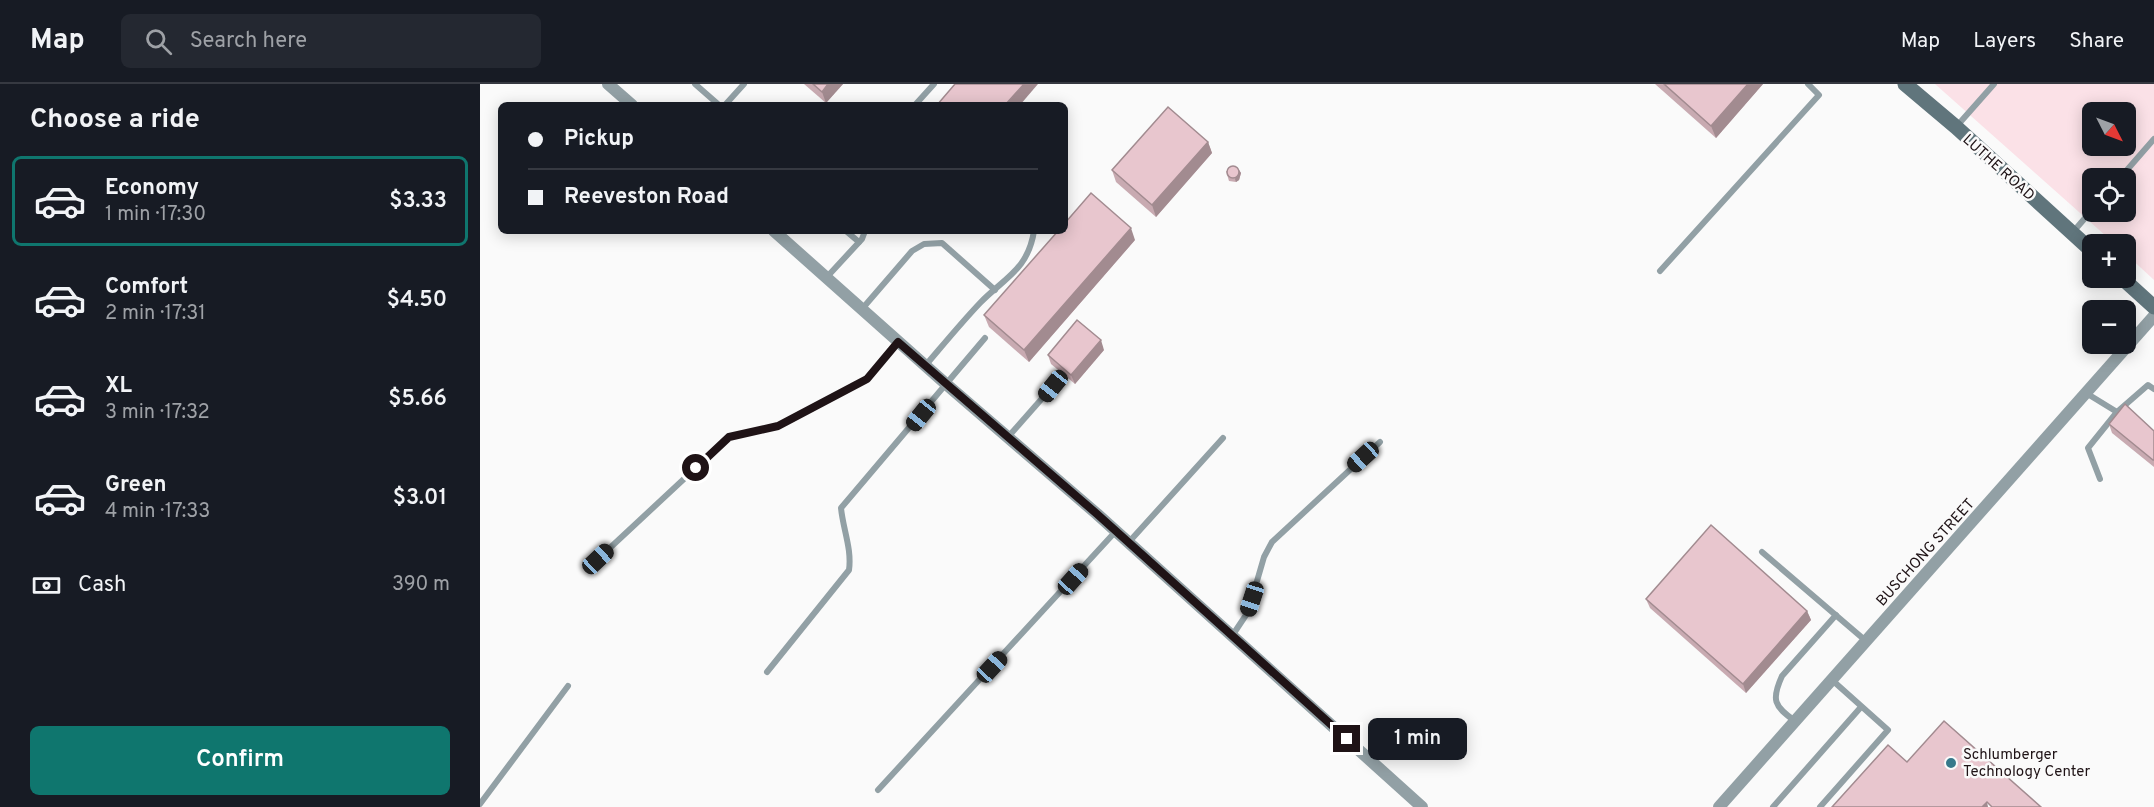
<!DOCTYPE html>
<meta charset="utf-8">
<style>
body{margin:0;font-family:Overpass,sans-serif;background:#242831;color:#f1f3f6;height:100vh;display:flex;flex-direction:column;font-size:22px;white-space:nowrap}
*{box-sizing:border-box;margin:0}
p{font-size:20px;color:#9ea1a6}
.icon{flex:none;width:33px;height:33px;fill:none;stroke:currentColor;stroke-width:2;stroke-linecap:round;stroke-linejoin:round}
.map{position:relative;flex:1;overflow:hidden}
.sheet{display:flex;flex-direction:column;background:#171b24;width:480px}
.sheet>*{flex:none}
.guide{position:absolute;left:18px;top:18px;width:570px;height:132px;border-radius:9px;box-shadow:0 3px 15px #0003;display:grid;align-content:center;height:132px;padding:0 30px;background:#171b24}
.needle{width:39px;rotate:132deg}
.buttons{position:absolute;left:1602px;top:18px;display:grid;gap:12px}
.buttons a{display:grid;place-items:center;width:54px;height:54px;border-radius:9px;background:#171b24;box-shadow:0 3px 15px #0003;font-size:30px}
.end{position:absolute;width:27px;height:27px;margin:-14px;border:8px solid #1f1316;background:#fff;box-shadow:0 0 0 3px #fff}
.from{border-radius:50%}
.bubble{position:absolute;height:42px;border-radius:9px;background:#171b24;box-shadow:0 3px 15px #0003;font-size:20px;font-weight:600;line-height:42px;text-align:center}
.car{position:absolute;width:18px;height:36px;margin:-18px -9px;border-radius:8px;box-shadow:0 0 4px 2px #0007;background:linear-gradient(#222 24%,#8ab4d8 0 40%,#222 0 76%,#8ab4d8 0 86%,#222 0)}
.guide b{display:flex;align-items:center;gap:21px;height:57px;font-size:22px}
.guide b+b{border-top:2px solid #363941}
.guide i{width:15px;height:15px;background:#f1f3f6}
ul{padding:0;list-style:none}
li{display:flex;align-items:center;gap:18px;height:90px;margin:0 12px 9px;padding:0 18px;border:3px solid transparent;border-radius:9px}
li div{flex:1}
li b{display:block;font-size:22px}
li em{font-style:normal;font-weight:600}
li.on{border-color:#0f766e}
li>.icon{width:54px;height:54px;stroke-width:1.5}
h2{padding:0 30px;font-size:27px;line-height:72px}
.pay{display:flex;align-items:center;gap:15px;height:66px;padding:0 30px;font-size:22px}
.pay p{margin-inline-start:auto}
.button{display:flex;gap:12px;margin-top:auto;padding:12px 30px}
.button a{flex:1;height:69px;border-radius:9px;background:#0f766e;color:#fff;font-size:24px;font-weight:600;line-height:69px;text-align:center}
header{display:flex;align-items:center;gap:36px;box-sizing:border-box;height:84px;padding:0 30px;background:#171b24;border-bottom:2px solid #363941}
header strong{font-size:28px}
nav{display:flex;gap:33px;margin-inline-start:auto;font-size:21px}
.search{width:420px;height:54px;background:#242831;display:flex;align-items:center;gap:15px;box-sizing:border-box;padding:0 21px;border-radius:9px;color:#9ea1a6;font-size:22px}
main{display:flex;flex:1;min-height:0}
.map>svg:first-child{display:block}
</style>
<header>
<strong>Map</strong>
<div class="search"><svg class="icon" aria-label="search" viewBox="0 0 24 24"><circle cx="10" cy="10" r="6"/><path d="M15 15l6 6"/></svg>Search here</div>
<nav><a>Map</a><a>Layers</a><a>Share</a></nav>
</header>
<main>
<section class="sheet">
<h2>Choose a ride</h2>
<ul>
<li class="on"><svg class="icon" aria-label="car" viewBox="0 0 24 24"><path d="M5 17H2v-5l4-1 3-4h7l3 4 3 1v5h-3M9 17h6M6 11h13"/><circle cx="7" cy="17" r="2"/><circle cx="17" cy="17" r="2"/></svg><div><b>Economy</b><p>1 min · 17:30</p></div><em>$3.33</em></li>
<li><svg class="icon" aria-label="car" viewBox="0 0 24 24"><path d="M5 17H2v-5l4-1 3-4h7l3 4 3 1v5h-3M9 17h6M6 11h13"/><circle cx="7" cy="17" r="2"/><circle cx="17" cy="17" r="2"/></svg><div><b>Comfort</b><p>2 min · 17:31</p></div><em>$4.50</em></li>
<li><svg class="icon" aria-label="car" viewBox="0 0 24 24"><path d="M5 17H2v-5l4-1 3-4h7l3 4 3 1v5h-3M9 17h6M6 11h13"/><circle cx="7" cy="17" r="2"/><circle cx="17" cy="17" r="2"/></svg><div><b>XL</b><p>3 min · 17:32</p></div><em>$5.66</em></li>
<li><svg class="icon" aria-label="car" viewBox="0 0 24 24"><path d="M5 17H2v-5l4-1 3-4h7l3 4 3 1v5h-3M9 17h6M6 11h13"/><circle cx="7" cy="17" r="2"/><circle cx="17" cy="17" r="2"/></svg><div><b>Green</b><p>4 min · 17:33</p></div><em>$3.01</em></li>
</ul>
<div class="pay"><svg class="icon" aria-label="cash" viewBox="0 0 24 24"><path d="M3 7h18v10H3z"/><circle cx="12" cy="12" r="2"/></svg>Cash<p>390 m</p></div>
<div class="button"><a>Confirm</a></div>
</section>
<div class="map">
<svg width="1674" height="723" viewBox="0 0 1674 723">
<rect width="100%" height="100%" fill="#fafafa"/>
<path fill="#fbe1e7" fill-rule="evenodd" d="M1455,0h219v196l-28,-26v-10h-11zM1612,28h34v34h-34zM1612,94h34v34h-34z"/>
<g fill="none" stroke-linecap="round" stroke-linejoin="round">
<g stroke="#92a0a5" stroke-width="6">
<polyline points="215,0 239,21"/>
<polyline points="245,21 264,0"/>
<polyline points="435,21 454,0"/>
<polyline points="1476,43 1514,0"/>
<polyline points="1640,94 1674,55"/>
<polyline points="366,147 379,158"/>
<polyline points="1593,148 1612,126"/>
<polyline points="1180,187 1339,11 1328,0"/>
<polyline points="346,194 382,155 385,147"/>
<polyline points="382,225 432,167 444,160 462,159 515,206"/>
<path d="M445,282c18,-21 36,-43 55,-63 24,-25 48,-33 54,-72"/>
<polyline points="1606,309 1637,328"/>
<polyline points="528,353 573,302"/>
<polyline points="1620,395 1608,364 1637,328 1668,301 1674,305"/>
<polyline points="649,458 743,354"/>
<polyline points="1282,468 1386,557"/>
<polyline points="118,475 249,353 298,342 387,295 418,258"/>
<polyline points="752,552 768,528 784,473 792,458 900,358"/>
<path d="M287,588l82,-102c3,-21 -6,-41 -8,-62l144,-170"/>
<path d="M1315,637c-21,-15 -24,-21 -13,-45l54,-61"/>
<polyline points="398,706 636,447"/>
<polyline points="0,720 88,602"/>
<polyline points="1293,723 1381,623"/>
<polyline points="1340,723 1408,646 1352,596"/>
</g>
<g stroke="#92a0a5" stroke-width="12">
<polyline points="128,0 152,21"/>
<polyline points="294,147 466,300 617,430 942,723"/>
<polyline points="1239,723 1674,232"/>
</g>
<g stroke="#60757c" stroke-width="15">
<polyline points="1425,0 1476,43 1612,167"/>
<polyline points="1642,194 1674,223"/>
</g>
</g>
<g fill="#c8aab1">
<polygon points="324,0 363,0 346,19"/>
<polygon points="1175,0 1283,0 1236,54"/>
<polygon points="728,58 732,69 676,133 636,98 632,86"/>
<polygon points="759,86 761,89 759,96 756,98 749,97 746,87"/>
<polygon points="655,156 549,278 509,243 504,231"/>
<polygon points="624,266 595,300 571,280 568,271"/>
<polygon points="1629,340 1674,347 1674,383 1632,349"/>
<polygon points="1166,515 1327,527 1331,536 1266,609 1170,524"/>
</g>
<g fill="#a28b90">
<polygon points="348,0 363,0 346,19 342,8"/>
<polygon points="544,0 558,0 540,21 525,21"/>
<polygon points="1268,0 1283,0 1236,54 1231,42"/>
<polygon points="728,58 732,69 676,133 672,121"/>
<polygon points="759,86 761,89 759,96 756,98 755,95"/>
<polygon points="651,144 655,156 549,278 544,266"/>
<polygon points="621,256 624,266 595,300 591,291"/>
<polygon points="1327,527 1331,536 1266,609 1263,600"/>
<polygon points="1507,718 1508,723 1502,723"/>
</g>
<g fill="#e8c6ce" stroke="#a28b90" stroke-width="1.5">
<polygon points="333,0 348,0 342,8"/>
<polygon points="475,0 544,0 525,21 457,21"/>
<polygon points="1184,0 1268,0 1231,42"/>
<polygon points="688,23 728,58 672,121 632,86"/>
<circle cx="753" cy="88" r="6"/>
<polygon points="611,109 651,144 544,266 504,231 578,147 585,147 585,139"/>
<polygon points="597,236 621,256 591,291 568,271"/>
<polygon points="1645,320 1674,347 1674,376 1673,376 1629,340"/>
<polygon points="1231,441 1327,527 1263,600 1166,515"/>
<polygon points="1464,637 1561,723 1512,723 1507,718 1502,723 1352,723 1408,661 1427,678"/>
</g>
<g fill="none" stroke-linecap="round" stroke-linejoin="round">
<polyline stroke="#1f1316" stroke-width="8" points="216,384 249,353 298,342 387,295 418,258 617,430 867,655"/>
</g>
<circle fill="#37798b" stroke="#fafafa" stroke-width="2" cx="1471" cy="679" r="6"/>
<g text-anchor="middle" stroke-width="5" stroke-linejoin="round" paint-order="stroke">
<g font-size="15" fill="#1f1316" stroke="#fafafa">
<text transform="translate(1519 83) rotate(42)" y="5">LUTHE ROAD</text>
<text transform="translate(1445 468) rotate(-48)" y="5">BUSCHONG STREET</text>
</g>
<g font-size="15" fill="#1f1316" stroke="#fafafa" text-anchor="start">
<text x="1483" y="675">Schlumberger<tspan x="1483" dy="17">Technology Center</tspan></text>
</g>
</g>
</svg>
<div class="buttons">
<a><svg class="needle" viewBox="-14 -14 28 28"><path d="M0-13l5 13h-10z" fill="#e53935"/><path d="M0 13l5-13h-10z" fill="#9ea1a6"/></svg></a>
<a><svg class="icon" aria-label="locate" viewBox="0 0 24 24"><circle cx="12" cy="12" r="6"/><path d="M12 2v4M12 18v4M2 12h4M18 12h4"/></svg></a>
<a>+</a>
<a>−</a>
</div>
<i class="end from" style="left:216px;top:384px"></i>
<i class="end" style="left:867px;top:655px"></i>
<div class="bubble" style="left:888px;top:634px;width:99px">1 min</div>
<i class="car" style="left:573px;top:302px;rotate:219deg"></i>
<i class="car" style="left:441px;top:331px;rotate:219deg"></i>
<i class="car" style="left:883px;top:373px;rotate:228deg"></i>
<i class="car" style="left:118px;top:475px;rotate:47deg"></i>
<i class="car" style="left:593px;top:495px;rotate:42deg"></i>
<i class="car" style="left:772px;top:515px;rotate:198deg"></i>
<i class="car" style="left:512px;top:583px;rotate:43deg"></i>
<div class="guide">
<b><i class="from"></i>Pickup</b>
<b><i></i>Reeveston Road</b>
</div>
</div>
</main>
